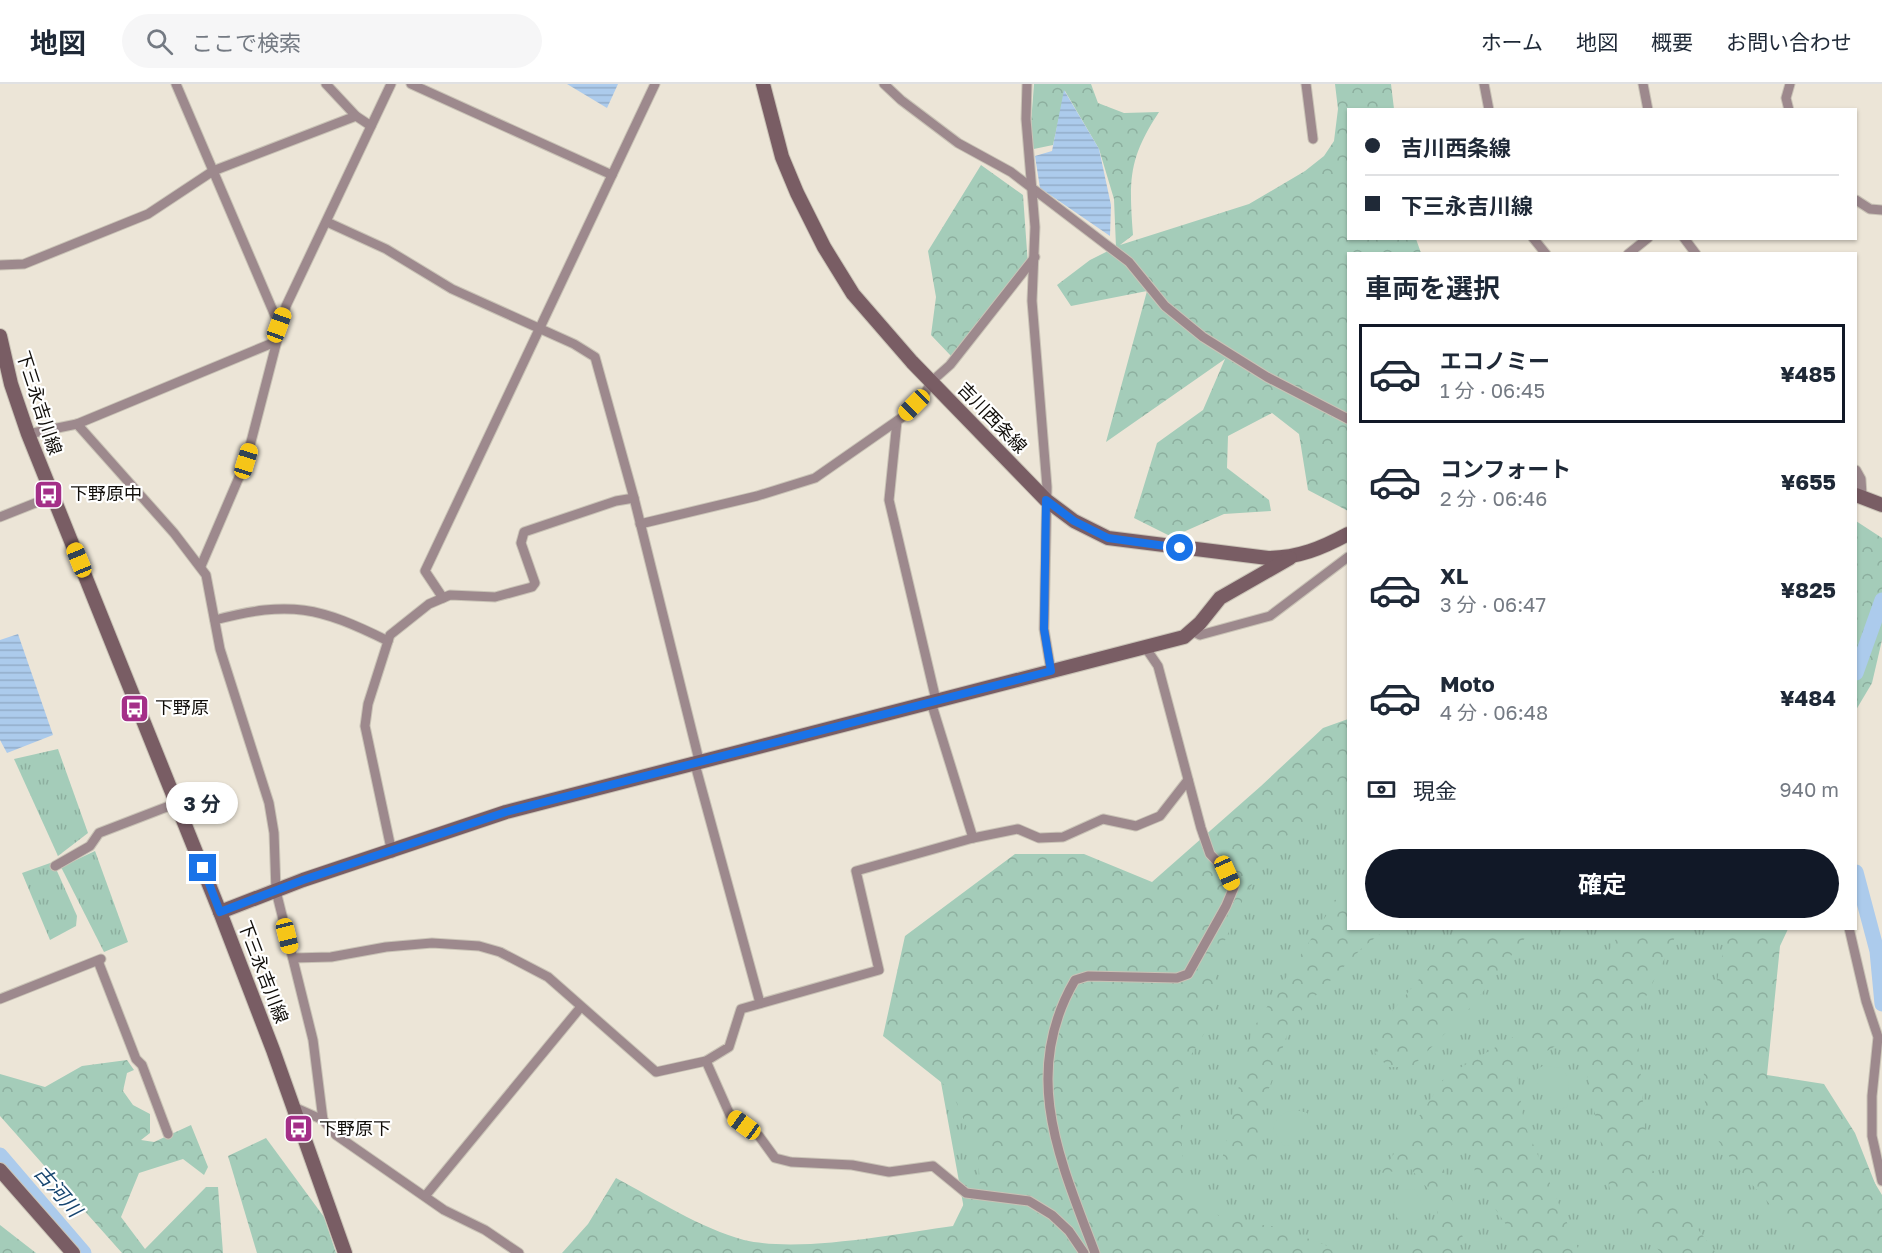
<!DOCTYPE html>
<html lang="ja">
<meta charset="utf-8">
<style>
body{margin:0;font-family:"Golos Text","Noto Sans JP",sans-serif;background:#f6f6f7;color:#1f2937;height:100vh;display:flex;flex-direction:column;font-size:22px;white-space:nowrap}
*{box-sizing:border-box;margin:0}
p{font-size:20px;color:#747a83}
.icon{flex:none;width:33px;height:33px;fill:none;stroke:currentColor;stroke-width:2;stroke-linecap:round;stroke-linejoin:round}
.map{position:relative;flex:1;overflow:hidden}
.sheet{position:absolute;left:1347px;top:168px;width:510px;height:678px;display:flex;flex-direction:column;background:#fff;border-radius:0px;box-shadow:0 2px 4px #0004}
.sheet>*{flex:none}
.hud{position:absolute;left:1347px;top:24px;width:510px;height:132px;border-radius:0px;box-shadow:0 2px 4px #0004;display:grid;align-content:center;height:132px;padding:0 18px;background:#fff}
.end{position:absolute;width:27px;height:27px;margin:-14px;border:8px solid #1a73e8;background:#fff;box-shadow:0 0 0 3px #fff}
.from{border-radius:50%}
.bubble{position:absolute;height:42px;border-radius:21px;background:#fff;box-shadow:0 2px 4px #0004;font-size:20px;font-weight:700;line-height:42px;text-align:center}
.car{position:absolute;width:18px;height:36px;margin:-18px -9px;border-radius:8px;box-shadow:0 0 4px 2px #0007;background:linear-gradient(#f5c518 24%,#345 0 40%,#f5c518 0 76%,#345 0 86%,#f5c518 0)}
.hud b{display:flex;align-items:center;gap:21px;height:57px;font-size:22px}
.hud b+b{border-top:2px solid #e0e1e3}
.hud i{width:15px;height:15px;background:#1f2937}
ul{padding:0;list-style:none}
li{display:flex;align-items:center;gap:18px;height:99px;margin:0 12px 9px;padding:0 6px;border:3px solid transparent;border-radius:0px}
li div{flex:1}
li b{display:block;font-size:22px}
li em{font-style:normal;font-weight:700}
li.selected{border-color:#111827}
li>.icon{width:54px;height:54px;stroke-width:1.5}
h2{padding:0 18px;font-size:27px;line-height:72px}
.pay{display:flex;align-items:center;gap:15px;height:66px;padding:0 18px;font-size:22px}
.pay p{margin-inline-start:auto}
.button{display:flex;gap:12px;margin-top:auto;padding:12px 18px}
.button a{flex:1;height:69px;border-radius:36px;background:#111827;color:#fff;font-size:24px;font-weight:700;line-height:69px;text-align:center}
header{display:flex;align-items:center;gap:36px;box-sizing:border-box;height:84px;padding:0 30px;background:#fff;border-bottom:2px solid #e0e1e3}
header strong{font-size:28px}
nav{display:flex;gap:33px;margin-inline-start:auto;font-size:21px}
.search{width:420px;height:54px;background:#f6f6f7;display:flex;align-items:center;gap:15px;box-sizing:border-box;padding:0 21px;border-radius:33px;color:#747a83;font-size:22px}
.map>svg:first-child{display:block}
</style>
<header>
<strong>地図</strong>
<div class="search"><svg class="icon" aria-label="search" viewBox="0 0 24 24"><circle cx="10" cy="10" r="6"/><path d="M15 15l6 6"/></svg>ここで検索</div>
<nav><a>ホーム</a><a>地図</a><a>概要</a><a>お問い合わせ</a></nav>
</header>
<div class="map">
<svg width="1882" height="1169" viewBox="0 0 1882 1169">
<defs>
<pattern id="grass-tufts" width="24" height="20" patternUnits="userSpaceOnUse" patternTransform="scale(1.5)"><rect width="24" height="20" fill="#a4ccb9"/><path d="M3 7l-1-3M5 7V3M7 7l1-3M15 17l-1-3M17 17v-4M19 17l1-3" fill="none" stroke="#8cae9e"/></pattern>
<pattern id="forest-crowns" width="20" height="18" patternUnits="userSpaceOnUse" patternTransform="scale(1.5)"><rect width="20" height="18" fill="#a4ccb9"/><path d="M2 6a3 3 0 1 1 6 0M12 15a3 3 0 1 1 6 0" fill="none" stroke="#8cae9e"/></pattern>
<pattern id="water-rules" width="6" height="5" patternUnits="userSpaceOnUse" patternTransform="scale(1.5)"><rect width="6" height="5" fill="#accbec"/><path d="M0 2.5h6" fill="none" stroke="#93adc9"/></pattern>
</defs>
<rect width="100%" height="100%" fill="#ece5d7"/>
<g fill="url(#grass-tufts)">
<polygon points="1348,637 1348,844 1755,845 1754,990 1823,1013 1882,1111 1882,1169 972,1169 930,938 1185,815"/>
<polygon points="58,665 88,749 58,772 14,675"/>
<polygon points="95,767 128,858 104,868 61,783"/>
<polygon points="53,778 77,832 76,842 50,856 22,789"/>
</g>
<g fill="url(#forest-crowns)">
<path d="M1034,0h57l7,19 26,10 35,-1c-31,47 -30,68 -26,123l-13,10 129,-41 56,-33 19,-15 10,-15 4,-32 -3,-25h56l3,25 -46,1v128l68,1 5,14 -73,1v257l-40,-21 -9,-56 -27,-21 -44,23 -1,32 42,32 2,11 -47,3 -52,23 -38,-19 23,-75 46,-33 22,-51 -119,83 41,-151 -76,15 -14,-21 33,-25 26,-13 -2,-48 -15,-50 -34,-58 -12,54 -24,5z"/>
<polygon points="981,81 1023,111 1028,181 951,272 931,251 936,213 928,167"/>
<polygon points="1856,437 1882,454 1882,556 1872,599 1856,626"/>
<path d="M1348,635v75l-19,4 -51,46 -34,53 -28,64 -1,55 -37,60 6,108 38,35 56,8 68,26h-784l26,-29 28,-46c41,22 84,50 128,62 56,13 150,-6 209,-14l20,-41 19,12 -12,-9 -2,-35 -27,-63 -68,-54 22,-100 110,-82h69l68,28 109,-96 62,-58z"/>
<polygon points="1348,805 1348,844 1386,845 1361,865 1292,936 1260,1031 1256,1082 1220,1084 1252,946 1337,815"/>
<polygon points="1461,845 1532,845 1471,923 1412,983 1388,983 1375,969 1389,931"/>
<polygon points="1622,845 1679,845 1636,933 1648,1080 1716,1169 1661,1169 1610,1106 1584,974 1559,960 1516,985 1524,1039 1580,1169 1525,1169 1476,1096 1470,1052 1439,1068 1463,1154 1454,1169 1396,1169 1415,1161 1439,1141 1435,1113 1411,1085 1381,1089 1446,992 1539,938 1601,880"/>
<path d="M1728,845h60l-8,17 -13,129 57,9 31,49 27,68v52h-67c-27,-31 -89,-91 -104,-126 -20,-49 7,-147 17,-198z"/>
<polygon points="127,976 134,986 127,989 123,1007 133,1021 150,1030 150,1049 141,1056 154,1058 191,1041 208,1083 204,1091 183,1075 139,1089 121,1133 145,1165 206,1103 218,1103 223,1169 122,1169 0,1032 0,990 45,1003 82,982"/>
<polygon points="266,1054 324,1133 336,1169 257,1169 228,1072"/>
<polygon points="0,1141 36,1169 0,1169"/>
</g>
<g fill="#a4ccb9">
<path d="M1543,982l20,2c7,10 7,27 4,39l-7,2 -23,-26v-14z"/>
<path d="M1297,1026l10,3 4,10 -2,10 -19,13 -7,-1 -10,-16c4,-14 10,-17 24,-19z"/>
<polygon points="1414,1105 1425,1125 1423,1133 1406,1141 1397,1134 1391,1123 1404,1106"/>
</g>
<g fill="url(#water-rules)">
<polygon points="567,0 618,0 607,24"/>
<polygon points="1064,6 1099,65 1111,121 1110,152 1040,104 1035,72 1052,67"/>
<polygon points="18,550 53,651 7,669 0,656 0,556"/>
</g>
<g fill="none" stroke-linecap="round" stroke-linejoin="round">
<g stroke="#accbec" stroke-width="15">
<polyline points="1856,589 1882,516"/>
<polyline points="1856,788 1877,867 1882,920"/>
<polyline points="0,1071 84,1169"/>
</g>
<defs>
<g id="street">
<polyline points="176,0 279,241"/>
<polyline points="326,0 356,32 371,42"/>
<polyline points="411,0 612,91"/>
<polyline points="884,0 901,16 958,59 1011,88 1129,178 1165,222 1203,253 1267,293 1348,335"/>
<polyline points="1027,0 1026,35 1035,143 1032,217 1047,403 1044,545 1051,587"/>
<polyline points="1306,0 1313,55"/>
<polyline points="1484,0 1489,26"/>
<polyline points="1643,0 1648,26"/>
<polyline points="1789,26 1786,14 1790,0"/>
<polyline points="1856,116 1870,125 1882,126"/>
<polyline points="327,138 386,165 452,205 574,260 595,273 634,414 698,672 696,684 760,919"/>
<polyline points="1533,154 1546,170"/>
<polyline points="1684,154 1696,170"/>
<polyline points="1628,170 1648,154"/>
<polyline points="0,181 24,180 148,130 213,87 356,32"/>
<polyline points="897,337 889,416 936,616"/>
<polyline points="77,340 174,449 206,491 220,565 269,719 274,749 276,807 313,956 323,1036"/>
<polyline points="28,350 77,340 275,258"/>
<polyline points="1856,386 1861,395 1862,411"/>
<polyline points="0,433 53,412"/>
<polyline points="640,440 757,412 815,394 904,332 924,311 932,297 950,281 1035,173"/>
<polyline points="201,482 246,377 286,222 391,0"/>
<polyline points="443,514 425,487 655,0"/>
<path d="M215,536c76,-20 104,-13 173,21"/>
<polyline points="1192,547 1200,551 1270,532 1348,473"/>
<polyline points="931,618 973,754"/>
<polyline points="392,769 365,642 368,620 390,551 429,520 450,511 495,513 532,503 535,499 521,459 524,448 616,417 634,414"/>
<polyline points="55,782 90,762 99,749 177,719"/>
<polyline points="1849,844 1866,917 1878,953 1872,1012 1872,1052 1882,1097"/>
<polyline points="293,874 331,873 386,863 432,859 479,862 500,868 548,893 656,988 706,977 729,963 741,925 879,886 856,787 973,754 1018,745 1039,754 1063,753 1103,735 1136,742 1160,732 1188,696"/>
<polyline points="98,877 136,975 142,981 168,1050"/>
<polyline points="0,915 101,875"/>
<polyline points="706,977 730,1031 759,1052 775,1074 791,1078 852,1081 889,1088 933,1082 966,1109 1029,1117 1052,1131 1069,1147 1084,1169"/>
<polyline points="294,1023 323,1036 336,1051 444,1126 485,1146 519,1169"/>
<polyline points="426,1111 580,924"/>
<path d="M1095,1169c-35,-93 -75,-179 -20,-273l13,-4 89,2 11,-4 38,-68 8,-19 -6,-14 -18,-19 -9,-26 -43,-162 -13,-19"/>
</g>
<g id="secondary">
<path d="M763,0l19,73 15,36 27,54 29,47 59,68 134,138 28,21 34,17 160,20c30,0 54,-10 80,-24"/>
<polyline points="0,252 11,300 28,350 220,828 273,966 345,1169"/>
<polyline points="1856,411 1882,421"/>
<polyline points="220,828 303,796 506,728 1184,553 1200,539 1220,514 1290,474"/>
<polyline points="0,1086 73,1169"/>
</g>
</defs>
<use href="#street" stroke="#c9c3b6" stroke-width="11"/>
<use href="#secondary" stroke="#c9c3b6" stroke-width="16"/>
<use href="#street" stroke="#9d898d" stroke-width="9"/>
<use href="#secondary" stroke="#795d64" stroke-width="14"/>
</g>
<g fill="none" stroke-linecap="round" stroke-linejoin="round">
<polyline stroke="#1a73e8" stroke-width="8" points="203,784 220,828 303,796 506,728 1051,587 1044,545 1046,416 1074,437 1108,454 1180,464"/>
</g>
<defs>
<symbol id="bus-square" viewBox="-11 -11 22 22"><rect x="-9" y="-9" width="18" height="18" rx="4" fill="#a42f88" stroke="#fff"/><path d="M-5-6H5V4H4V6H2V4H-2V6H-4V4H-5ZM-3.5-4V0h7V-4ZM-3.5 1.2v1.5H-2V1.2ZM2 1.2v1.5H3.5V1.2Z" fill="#fff"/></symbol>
</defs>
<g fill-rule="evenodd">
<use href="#bus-square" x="32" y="394" width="33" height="33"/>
<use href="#bus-square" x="118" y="608" width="33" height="33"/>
<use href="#bus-square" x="282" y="1028" width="33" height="33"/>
</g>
<g text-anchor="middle" stroke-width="4.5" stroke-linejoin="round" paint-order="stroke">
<g font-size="18" fill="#110e0a" stroke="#fff">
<text transform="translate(39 319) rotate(72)" y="6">下三永吉川線</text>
<text transform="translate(992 334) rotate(46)" y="6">吉川西条線</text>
<text transform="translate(263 888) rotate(69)" y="6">下三永吉川線</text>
</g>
<g font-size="18" fill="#110e0a" stroke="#fff" text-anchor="start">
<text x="70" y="416">下野原中</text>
<text x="155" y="630">下野原</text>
<text x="319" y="1051">下野原下</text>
</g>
<g font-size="20" font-style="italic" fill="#184670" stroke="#fff">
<text transform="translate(58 1107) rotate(49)" y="7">古河川</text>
</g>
</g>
</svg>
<i class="end from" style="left:1180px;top:464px"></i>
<i class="end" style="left:203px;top:784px"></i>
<div class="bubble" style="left:166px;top:698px;width:72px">3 分</div>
<i class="car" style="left:279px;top:241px;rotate:20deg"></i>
<i class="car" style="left:914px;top:321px;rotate:225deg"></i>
<i class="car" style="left:246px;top:377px;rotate:17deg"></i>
<i class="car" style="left:79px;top:476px;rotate:338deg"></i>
<i class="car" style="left:1227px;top:789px;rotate:156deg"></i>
<i class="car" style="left:287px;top:852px;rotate:166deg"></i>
<i class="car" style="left:744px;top:1041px;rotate:306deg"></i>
<div class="hud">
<b><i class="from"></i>吉川西条線</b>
<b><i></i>下三永吉川線</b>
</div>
<section class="sheet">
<h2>車両を選択</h2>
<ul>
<li class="selected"><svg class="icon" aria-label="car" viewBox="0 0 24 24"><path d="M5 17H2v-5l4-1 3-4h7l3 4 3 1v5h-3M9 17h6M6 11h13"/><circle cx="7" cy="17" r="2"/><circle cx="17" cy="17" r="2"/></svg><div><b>エコノミー</b><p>1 分 · 06:45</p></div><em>¥485</em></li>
<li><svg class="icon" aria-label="car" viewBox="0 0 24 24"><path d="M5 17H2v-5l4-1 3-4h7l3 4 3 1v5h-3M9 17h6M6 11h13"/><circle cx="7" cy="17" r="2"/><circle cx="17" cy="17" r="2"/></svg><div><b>コンフォート</b><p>2 分 · 06:46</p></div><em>¥655</em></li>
<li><svg class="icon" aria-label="car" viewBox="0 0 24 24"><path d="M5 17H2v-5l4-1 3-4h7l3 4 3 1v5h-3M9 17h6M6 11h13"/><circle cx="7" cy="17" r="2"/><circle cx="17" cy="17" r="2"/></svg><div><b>XL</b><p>3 分 · 06:47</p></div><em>¥825</em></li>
<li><svg class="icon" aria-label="car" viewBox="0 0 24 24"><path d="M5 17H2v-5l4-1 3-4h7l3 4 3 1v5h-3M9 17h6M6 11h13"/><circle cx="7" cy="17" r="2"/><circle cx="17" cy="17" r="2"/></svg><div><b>Moto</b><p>4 分 · 06:48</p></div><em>¥484</em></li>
</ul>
<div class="pay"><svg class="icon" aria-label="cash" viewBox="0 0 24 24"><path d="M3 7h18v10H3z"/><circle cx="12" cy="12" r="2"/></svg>現金<p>940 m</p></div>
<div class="button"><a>確定</a></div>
</section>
</div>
